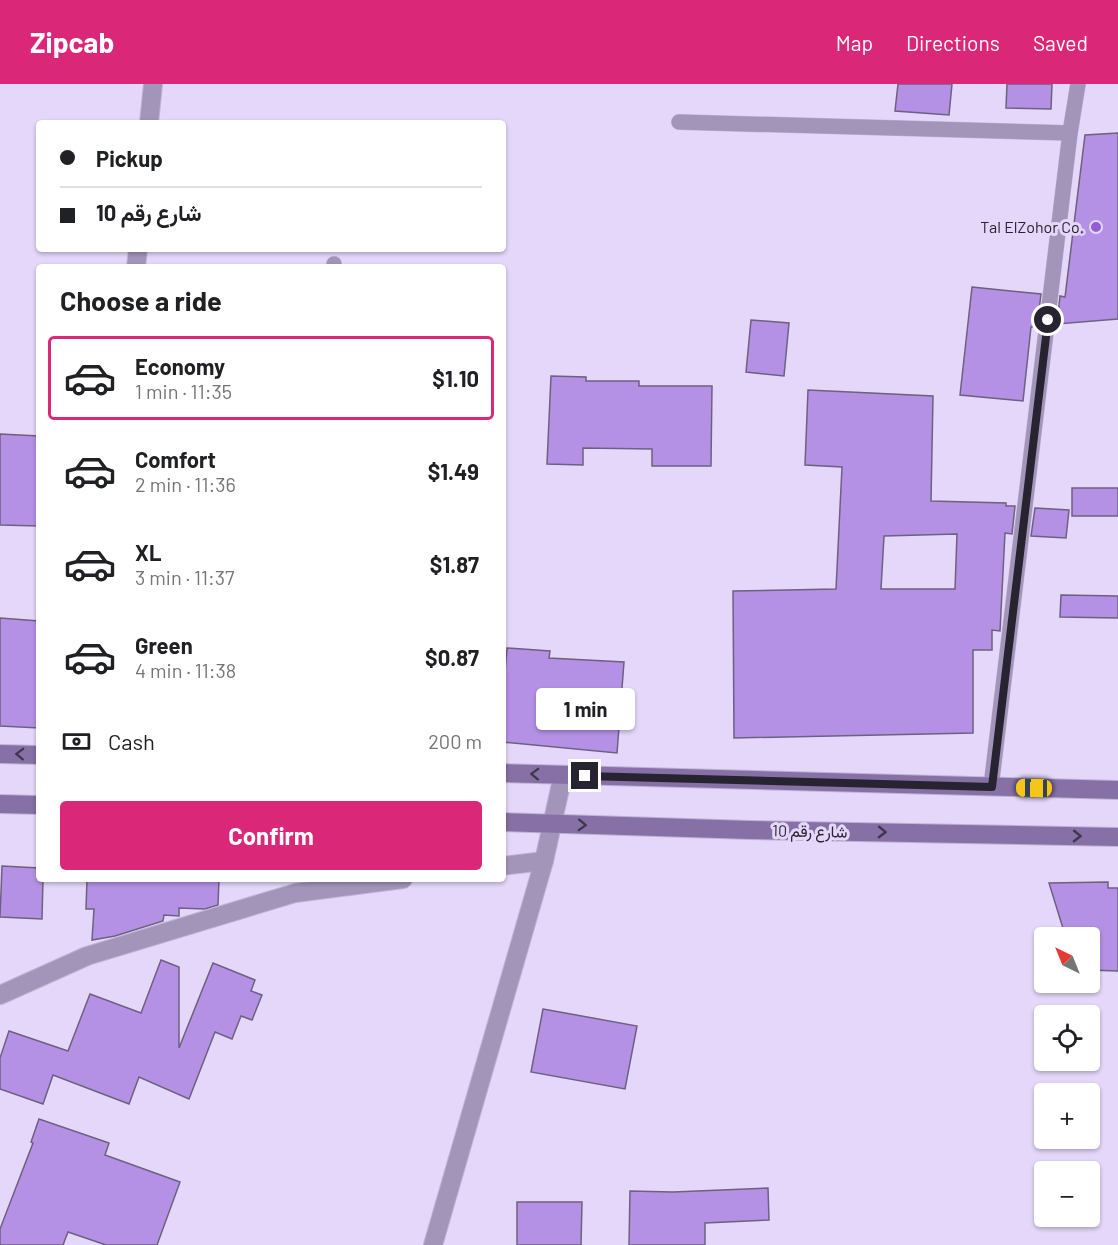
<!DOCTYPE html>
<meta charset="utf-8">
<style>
body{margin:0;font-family:Barlow,Vazirmatn,sans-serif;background:#f2f2f2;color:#202124;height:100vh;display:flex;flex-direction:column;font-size:22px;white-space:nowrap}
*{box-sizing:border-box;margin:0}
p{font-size:20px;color:#757577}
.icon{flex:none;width:33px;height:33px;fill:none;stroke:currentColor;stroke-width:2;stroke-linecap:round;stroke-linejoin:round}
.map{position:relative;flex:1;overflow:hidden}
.details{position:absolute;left:36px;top:180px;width:470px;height:618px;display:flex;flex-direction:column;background:#fff;border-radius:6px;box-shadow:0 2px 4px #0004}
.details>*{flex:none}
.top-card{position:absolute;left:36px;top:36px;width:470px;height:132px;border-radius:6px;box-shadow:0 2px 4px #0004;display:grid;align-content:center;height:132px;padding:0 24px;background:#fff}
.needle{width:39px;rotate:317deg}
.fabs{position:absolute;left:1034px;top:843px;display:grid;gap:12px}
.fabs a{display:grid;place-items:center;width:66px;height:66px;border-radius:6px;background:#fff;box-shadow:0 2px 4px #0004;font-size:30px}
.end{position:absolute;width:27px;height:27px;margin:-14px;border:8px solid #282330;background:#fff;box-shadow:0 0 0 3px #fff}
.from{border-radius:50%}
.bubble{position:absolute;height:42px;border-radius:6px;background:#fff;box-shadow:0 2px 4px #0004;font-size:20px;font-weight:700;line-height:42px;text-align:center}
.car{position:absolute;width:18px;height:36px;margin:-18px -9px;border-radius:8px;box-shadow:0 0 4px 2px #0007;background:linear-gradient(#f5c518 24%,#345 0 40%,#f5c518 0 76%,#345 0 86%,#f5c518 0)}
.top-card b{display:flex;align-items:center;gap:21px;height:57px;font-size:22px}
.top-card b+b{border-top:2px solid #e0e0e0}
.top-card i{width:15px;height:15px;background:#202124}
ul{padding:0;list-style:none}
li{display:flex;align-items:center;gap:18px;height:84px;margin:0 12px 9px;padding:0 12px;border:3px solid transparent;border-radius:6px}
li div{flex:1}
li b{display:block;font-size:22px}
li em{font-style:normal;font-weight:700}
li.selected{border-color:#db2777}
li>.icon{width:54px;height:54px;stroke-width:1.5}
h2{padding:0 24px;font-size:27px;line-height:72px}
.pay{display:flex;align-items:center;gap:15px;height:66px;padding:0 24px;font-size:22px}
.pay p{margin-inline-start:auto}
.cta{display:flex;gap:12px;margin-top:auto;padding:12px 24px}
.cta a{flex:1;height:69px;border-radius:6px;background:#db2777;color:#fff;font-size:24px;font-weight:700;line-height:69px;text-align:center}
header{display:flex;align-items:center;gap:36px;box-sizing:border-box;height:84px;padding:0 30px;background:#db2777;color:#fff}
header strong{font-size:28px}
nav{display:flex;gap:33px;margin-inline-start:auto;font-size:21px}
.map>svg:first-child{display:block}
</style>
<header>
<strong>Zipcab</strong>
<nav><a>Map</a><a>Directions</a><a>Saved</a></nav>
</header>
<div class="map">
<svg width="1118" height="1161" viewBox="0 0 1118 1161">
<rect width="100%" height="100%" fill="#e4d7fa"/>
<g fill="#b491e5" stroke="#6d617f" stroke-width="1.5" fill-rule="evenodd">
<polygon points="898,0 952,0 949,31 895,27"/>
<polygon points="1007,0 1052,0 1051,25 1006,24"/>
<polygon points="1118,49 1118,235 1057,240 1060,212 1065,213 1085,51"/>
<polygon points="972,203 1041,210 1037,242 1031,243 1023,317 960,311"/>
<polygon points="751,236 789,239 784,292 746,288"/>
<polygon points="551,292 586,293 586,297 639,297 639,302 712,302 711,382 652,382 652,365 583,364 583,381 547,380"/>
<path d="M808,306l125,6 -2,105 75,2v3h9l-3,28 -7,-1 -5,98 -8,-1v20h-19v83l-239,5 -1,-147 103,-2 6,-122 -37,-2zM957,450l-2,55h-74l3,-53z"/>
<polygon points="0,350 39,352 39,442 0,441"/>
<rect x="1072" y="404" width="46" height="28"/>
<polygon points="1035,424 1069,426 1066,454 1031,452"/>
<polygon points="1061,511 1118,512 1118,534 1060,533"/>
<polygon points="0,534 39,537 39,644 0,642"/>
<polygon points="507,564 550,567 549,574 624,578 617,669 502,658 502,623"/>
<polygon points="2,782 39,784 39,795 43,795 42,835 0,833"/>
<polygon points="87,795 219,795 218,821 205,825 179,824 179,832 164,831 163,837 115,852 92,856 94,825 86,825"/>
<polygon points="1108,798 1108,804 1118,804 1118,887 1089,886 1089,854 1066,854 1049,799"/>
<polygon points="161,876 179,883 179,964 213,879 255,896 251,907 262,911 252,936 241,932 232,955 215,948 189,1015 139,993 129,1020 53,991 43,1020 0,1005 0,974 9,947 68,967 90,910 141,929"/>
<polygon points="543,925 637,942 625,1005 531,988"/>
<polygon points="39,1035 109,1059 105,1071 180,1098 157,1161 106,1161 68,1148 63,1161 0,1161 0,1145 33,1059 31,1058"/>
<polygon points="768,1104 769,1136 705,1139 705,1161 629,1161 630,1107 673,1108"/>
<polygon points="517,1118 582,1118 581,1161 517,1161"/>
</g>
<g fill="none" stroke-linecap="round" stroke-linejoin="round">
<defs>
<g id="lane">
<polyline points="679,38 1070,49"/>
<polyline points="334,183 334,180"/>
<polyline points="991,703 1070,49 1078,0"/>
</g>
<g id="street">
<polyline points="149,39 153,0"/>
<polyline points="136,183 138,165"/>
<polyline points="502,782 544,777"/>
<polyline points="0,911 87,872 295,809 403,795"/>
<polyline points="433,1161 544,777 563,691"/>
</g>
<g id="secondary">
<polyline points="0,670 39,671"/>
<polyline points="502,689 1118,706"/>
<polyline points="0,720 39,721"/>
<polyline points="502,738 750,746 1118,753"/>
</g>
</defs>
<use href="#lane" stroke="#beb3d2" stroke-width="16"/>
<use href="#street" stroke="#beb3d2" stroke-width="20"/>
<use href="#secondary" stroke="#beb3d2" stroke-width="20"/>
<use href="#lane" stroke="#a394ba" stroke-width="15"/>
<use href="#street" stroke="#a394ba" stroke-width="18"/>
<use href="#secondary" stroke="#8670a6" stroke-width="18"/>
</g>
<defs><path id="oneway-chevron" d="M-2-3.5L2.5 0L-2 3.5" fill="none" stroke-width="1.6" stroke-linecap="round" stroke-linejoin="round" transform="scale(1.5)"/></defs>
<g stroke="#40364e">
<use href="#oneway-chevron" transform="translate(20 670) rotate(-178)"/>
<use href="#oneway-chevron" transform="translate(535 690) rotate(-178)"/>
<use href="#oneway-chevron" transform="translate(582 741) rotate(2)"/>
<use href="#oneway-chevron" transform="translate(882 748) rotate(1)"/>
<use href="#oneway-chevron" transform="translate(1077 752) rotate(1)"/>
</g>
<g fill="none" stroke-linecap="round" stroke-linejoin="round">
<polyline stroke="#282330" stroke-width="8" points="585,692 992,703 1048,236"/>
</g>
<circle fill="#945dd5" stroke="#e4d7fa" stroke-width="2" cx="1096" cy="143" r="6"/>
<g text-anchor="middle" stroke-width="6" stroke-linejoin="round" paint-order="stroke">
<g font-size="16" fill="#282330" stroke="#e4d7fa" text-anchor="end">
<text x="1084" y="149">Tal ElZohor Co.</text>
</g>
<g font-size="16" fill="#282330" stroke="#e4d7fa">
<text transform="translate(810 747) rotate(1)" y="6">شارع رقم 10</text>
</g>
</g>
</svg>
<div class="fabs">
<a><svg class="needle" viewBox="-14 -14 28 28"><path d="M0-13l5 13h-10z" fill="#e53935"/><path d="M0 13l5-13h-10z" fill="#757577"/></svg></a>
<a><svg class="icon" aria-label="locate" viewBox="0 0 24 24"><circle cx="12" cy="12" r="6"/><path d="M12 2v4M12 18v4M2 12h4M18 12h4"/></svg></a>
<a>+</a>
<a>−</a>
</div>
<i class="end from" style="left:1048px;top:236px"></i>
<i class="end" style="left:585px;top:692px"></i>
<div class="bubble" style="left:536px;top:604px;width:99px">1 min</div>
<i class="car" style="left:1034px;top:704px;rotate:271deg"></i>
<div class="top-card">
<b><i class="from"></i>Pickup</b>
<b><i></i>شارع رقم 10</b>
</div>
<section class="details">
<h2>Choose a ride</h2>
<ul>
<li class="selected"><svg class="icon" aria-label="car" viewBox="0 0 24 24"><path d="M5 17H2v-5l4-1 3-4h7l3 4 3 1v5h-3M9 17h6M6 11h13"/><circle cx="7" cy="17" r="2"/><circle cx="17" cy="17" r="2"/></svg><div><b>Economy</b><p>1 min · 11:35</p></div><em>$1.10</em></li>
<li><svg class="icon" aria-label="car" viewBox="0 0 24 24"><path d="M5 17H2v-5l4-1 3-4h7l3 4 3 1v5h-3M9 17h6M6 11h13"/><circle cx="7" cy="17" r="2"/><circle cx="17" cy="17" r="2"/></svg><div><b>Comfort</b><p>2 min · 11:36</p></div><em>$1.49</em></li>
<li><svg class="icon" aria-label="car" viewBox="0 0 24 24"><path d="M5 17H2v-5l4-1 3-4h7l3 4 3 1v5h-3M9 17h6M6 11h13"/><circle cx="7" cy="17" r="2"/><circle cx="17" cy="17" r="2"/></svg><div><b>XL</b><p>3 min · 11:37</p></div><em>$1.87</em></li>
<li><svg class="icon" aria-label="car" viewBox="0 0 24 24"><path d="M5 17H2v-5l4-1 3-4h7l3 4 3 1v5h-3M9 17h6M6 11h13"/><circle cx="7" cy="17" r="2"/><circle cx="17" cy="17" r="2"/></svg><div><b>Green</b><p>4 min · 11:38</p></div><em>$0.87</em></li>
</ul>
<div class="pay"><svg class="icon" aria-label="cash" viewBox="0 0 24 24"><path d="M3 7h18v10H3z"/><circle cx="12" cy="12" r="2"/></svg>Cash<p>200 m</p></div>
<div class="cta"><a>Confirm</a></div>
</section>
</div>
